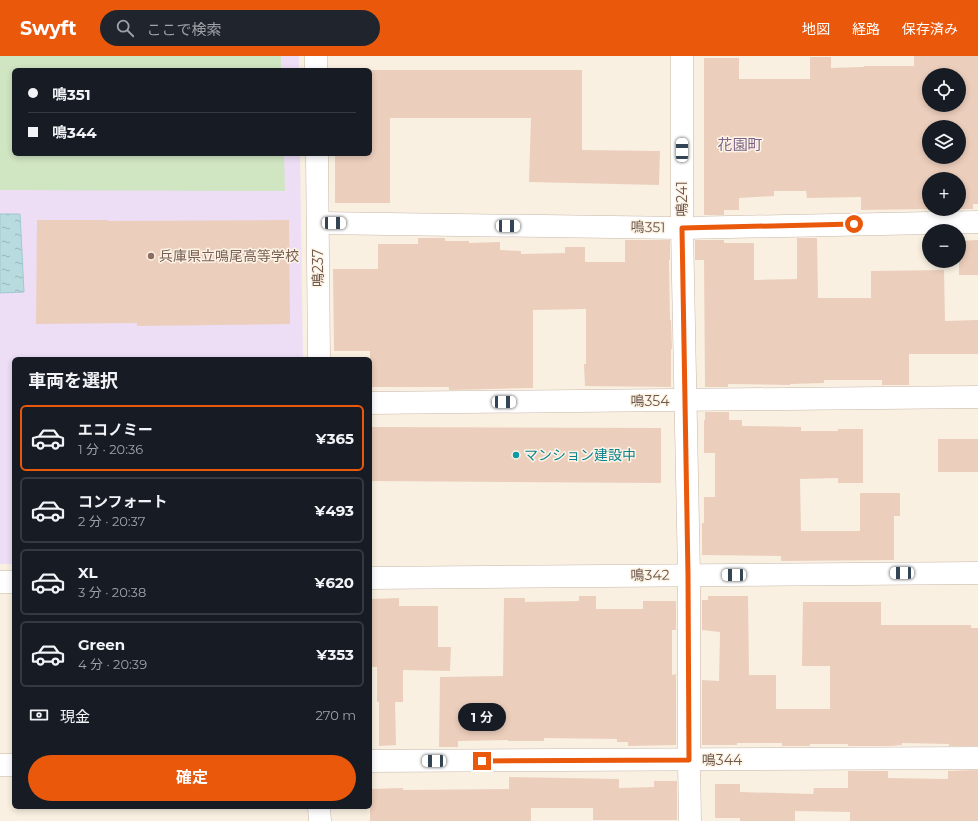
<!DOCTYPE html>
<html lang="ja">
<meta charset="utf-8">
<style>
body{margin:0;font-family:Montserrat,"Noto Sans JP",sans-serif;background:#20242c;color:#f1f3f6;height:100vh;display:flex;flex-direction:column;font-size:15px;white-space:nowrap}
*{box-sizing:border-box;margin:0}
p{font-size:13px;color:#9ea1a6}
.icon{flex:none;width:22px;height:22px;fill:none;stroke:currentColor;stroke-width:2;stroke-linecap:round;stroke-linejoin:round}
.map{position:relative;flex:1;overflow:hidden}
.side{position:absolute;left:12px;top:301px;width:360px;height:452px;display:flex;flex-direction:column;background:#171b24;border-radius:6px;box-shadow:0 2px 6px #0003}
.side>*{flex:none}
.banner{position:absolute;left:12px;top:12px;width:360px;height:88px;border-radius:6px;box-shadow:0 2px 6px #0003;display:grid;align-content:center;height:88px;padding:0 16px;background:#171b24}
.buttons{position:absolute;left:922px;top:12px;display:grid;gap:8px}
.buttons a{display:grid;place-items:center;width:44px;height:44px;border-radius:50%;background:#171b24;box-shadow:0 2px 6px #0003;font-size:20px}
.end{position:absolute;width:18px;height:18px;margin:-9px;border:5px solid #ea580c;background:#fff;box-shadow:0 0 0 2px #fff}
.from{border-radius:50%}
.bubble{position:absolute;height:28px;border-radius:14px;background:#171b24;box-shadow:0 2px 6px #0003;font-size:13px;font-weight:700;line-height:28px;text-align:center}
.car{position:absolute;width:12px;height:24px;margin:-12px -6px;border-radius:5px;box-shadow:0 0 3px 1px #0007;background:linear-gradient(#fff 24%,#345 0 40%,#fff 0 76%,#345 0 86%,#fff 0)}
.banner b{display:flex;align-items:center;gap:14px;height:38px;font-size:15px}
.banner b+b{border-top:1px solid #363941}
.banner i{width:10px;height:10px;background:#f1f3f6}
ul{padding:0;list-style:none}
li{display:flex;align-items:center;gap:12px;height:66px;margin:0 8px 6px;padding:0 8px;border:2px solid #363941;border-radius:6px}
li div{flex:1}
li b{display:block;font-size:15px}
li em{font-style:normal;font-weight:700}
li.on{border-color:#ea580c}
li>.icon{width:36px;height:36px;stroke-width:1.5}
h2{padding:0 16px;font-size:18px;line-height:48px}
.pay{display:flex;align-items:center;gap:10px;height:44px;padding:0 16px;font-size:15px}
.pay p{margin-inline-start:auto}
.button{display:flex;gap:8px;margin-top:auto;padding:8px 16px}
.button a{flex:1;height:46px;border-radius:24px;background:#ea580c;color:#fff;font-size:16px;font-weight:700;line-height:46px;text-align:center}
header{display:flex;align-items:center;gap:24px;box-sizing:border-box;height:56px;padding:0 20px;background:#ea580c;color:#fff}
header strong{font-size:19px}
nav{display:flex;gap:22px;margin-inline-start:auto;font-size:14px}
.search{width:280px;height:36px;background:#20242c;display:flex;align-items:center;gap:10px;box-sizing:border-box;padding:0 14px;border-radius:22px;color:#9ea1a6;font-size:15px}
.map>svg:first-child{display:block}
</style>
<header>
<strong>Swyft</strong>
<div class="search"><svg class="icon" aria-label="search" viewBox="0 0 24 24"><circle cx="10" cy="10" r="6"/><path d="M15 15l6 6"/></svg>ここで検索</div>
<nav><a>地図</a><a>経路</a><a>保存済み</a></nav>
</header>
<div class="map">
<svg width="978" height="765" viewBox="0 0 978 765">
<defs>
<pattern id="water-ripples" width="26" height="14" patternUnits="userSpaceOnUse"><rect width="26" height="14" fill="#b8dbe0"/><path d="M2 4q2-2 4 0t4 0M15 11q2-2 4 0t4 0" fill="none" stroke="#9ab4b8"/></pattern>
</defs>
<rect width="100%" height="100%" fill="#f9f0e1"/>
<polygon fill="#eddef5" points="0,0 299,0 299,14 14,14 14,98 300,98 303,303 14,303 14,508 0,508"/>
<polygon fill="#d0e5c2" points="0,0 281,0 281,14 14,14 14,98 284,98 285,135 0,134"/>
<polygon fill="url(#water-ripples)" stroke="#a0c9d1" points="0,158 20,158 24,236 0,237"/>
<g fill="#eccebc" fill-rule="evenodd">
<path d="M914,0h64v148h-5v5h-16h2v-30h-30v30l-68,1v-13l-54,1 -1,-7h-32v5l-35,2v12h-15v5h-20v-157h35v21h71v-22h21v11l33,-1v-1h50zM929,19h30v30h-30zM929,71h30v30h-30z"/>
<polygon points="370,14 582,14 582,94 660,95 659,129 529,126 531,62 390,62 390,147 335,147 335,98 370,98"/>
<polygon points="37,164 108,164 108,165 289,164 290,268 137,270 137,267 36,268"/>
<polygon points="418,182 445,182 445,185 469,185 469,187 500,186 500,194 521,195 521,198 565,197 565,191 585,191 585,206 625,206 625,184 670,184 670,204 669,204 670,264 671,264 672,293 671,293 671,331 585,330 584,308 586,308 586,253 533,254 533,332 449,334 449,331 370,331 370,295 334,295 333,213 378,213 378,188 418,188"/>
<polygon points="797,182 817,182 818,242 871,242 871,215 944,214 945,265 978,264 978,298 909,298 909,329 882,329 882,324 824,324 824,327 790,328 790,329 728,328 728,331 705,331 704,204 695,204 695,184 724,184 724,187 754,187 754,224 797,223"/>
<polygon points="978,184 978,219 959,219 959,185"/>
<polygon points="705,356 729,356 729,364 742,364 742,370 801,371 801,375 838,375 838,373 863,373 863,427 838,427 838,422 800,423 801,475 860,475 860,437 900,437 900,460 894,460 894,504 781,505 781,500 702,499 702,467 704,467 704,441 715,441 715,397 704,397 704,364 705,364"/>
<polygon points="370,371 661,372 661,427 370,425"/>
<rect x="938" y="383" width="40" height="33"/>
<polygon points="579,540 596,540 596,553 643,553 643,545 676,545 676,574 672,574 672,619 676,618 676,689 628,690 628,686 617,686 617,683 544,682 544,685 508,685 508,684 458,685 458,691 439,691 440,621 503,620 504,542 525,542 525,546 579,545"/>
<polygon points="708,540 748,540 749,619 776,619 776,653 830,653 830,610 802,610 803,546 881,546 881,569 971,569 971,572 978,572 978,690 949,690 949,688 902,687 902,689 889,690 848,690 848,688 810,688 810,690 782,690 782,687 737,687 737,689 702,689 702,624 719,625 720,576 702,574 702,544 708,544"/>
<polygon points="399,542 399,550 438,550 438,591 451,591 450,615 403,614 403,646 395,646 396,689 379,690 379,646 377,646 377,611 370,611 370,543"/>
<polygon points="978,714 978,765 850,765 850,756 795,755 795,765 740,765 740,762 715,762 715,728 740,728 740,736 813,738 814,732 848,732 848,715 888,715 888,722 948,723 948,715"/>
<polygon points="509,721 619,723 619,732 654,731 654,725 677,725 677,764 593,764 593,752 531,752 531,765 370,765 370,733 403,732 403,734 509,733"/>
</g>
<g fill="none" stroke-linecap="round" stroke-linejoin="round">
<defs>
<g id="minor">
<polyline points="316,0 316,14"/>
<polyline points="682,0 682,172 689,519 689,704 690,765"/>
<polyline points="317,98 319,303"/>
<polyline points="318,167 682,172 978,166"/>
<polyline points="370,347 978,341"/>
<polyline points="370,522 978,517"/>
<polyline points="0,526 14,526"/>
<polyline points="370,705 978,702"/>
<polyline points="0,709 14,709"/>
<polyline points="319,751 320,765"/>
</g>
</defs>
<use href="#minor" stroke="#c8b7aa" stroke-width="23"/>
<use href="#minor" stroke="#fff" stroke-width="22"/>
</g>
<g fill="none" stroke-linecap="round" stroke-linejoin="round">
<polyline stroke="#ea580c" stroke-width="5" points="482,705 689,704 688,519 682,172 854,168"/>
</g>
<circle fill="#8d6e63" stroke="#fdf4e6" stroke-width="1.5" cx="151" cy="200" r="4"/>
<circle fill="#0f9aa8" stroke="#fdf4e6" stroke-width="1.5" cx="516" cy="399" r="4"/>
<g text-anchor="middle" stroke-width="3" stroke-linejoin="round" paint-order="stroke">
<g font-size="14" fill="#6d574b" stroke="#fdf4e6">
<text transform="translate(682 143) rotate(-90)" y="5">鳴241</text>
<text transform="translate(648 171) rotate(1)" y="5">鳴351</text>
<text transform="translate(318 212) rotate(-90)" y="5">鳴237</text>
<text x="650" y="350">鳴354</text>
<text transform="translate(650 519) rotate(-1)" y="5">鳴342</text>
<text x="722" y="709">鳴344</text>
</g>
<g font-size="14" fill="#785e54" stroke="#fdf4e6" text-anchor="start">
<text x="159" y="205">兵庫県立鳴尾高等学校</text>
</g>
<g font-size="14" fill="#0d838f" stroke="#fdf4e6" text-anchor="start">
<text x="524" y="404">マンション建設中</text>
</g>
<g font-size="15" fill="#7c638a" stroke="#fdf4e6">
<text x="740" y="94">花園町</text>
</g>
</g>
</svg>
<div class="buttons">
<a><svg class="icon" aria-label="locate" viewBox="0 0 24 24"><circle cx="12" cy="12" r="6"/><path d="M12 2v4M12 18v4M2 12h4M18 12h4"/></svg></a>
<a><svg class="icon" aria-label="layers" viewBox="0 0 24 24"><path d="M12 4l9 5-9 5-9-5zM3 14l9 5 9-5"/></svg></a>
<a>+</a>
<a>−</a>
</div>
<i class="end from" style="left:854px;top:168px"></i>
<i class="end" style="left:482px;top:705px"></i>
<div class="bubble" style="left:458px;top:647px;width:48px">1 分</div>
<i class="car" style="left:682px;top:94px;rotate:0deg"></i>
<i class="car" style="left:334px;top:167px;rotate:91deg"></i>
<i class="car" style="left:508px;top:170px;rotate:91deg"></i>
<i class="car" style="left:504px;top:346px;rotate:90deg"></i>
<i class="car" style="left:902px;top:517px;rotate:270deg"></i>
<i class="car" style="left:734px;top:519px;rotate:270deg"></i>
<i class="car" style="left:434px;top:705px;rotate:270deg"></i>
<div class="banner">
<b><i class="from"></i>鳴351</b>
<b><i></i>鳴344</b>
</div>
<section class="side">
<h2>車両を選択</h2>
<ul>
<li class="on"><svg class="icon" aria-label="car" viewBox="0 0 24 24"><path d="M5 17H2v-5l4-1 3-4h7l3 4 3 1v5h-3M9 17h6M6 11h13"/><circle cx="7" cy="17" r="2"/><circle cx="17" cy="17" r="2"/></svg><div><b>エコノミー</b><p>1 分 · 20:36</p></div><em>¥365</em></li>
<li><svg class="icon" aria-label="car" viewBox="0 0 24 24"><path d="M5 17H2v-5l4-1 3-4h7l3 4 3 1v5h-3M9 17h6M6 11h13"/><circle cx="7" cy="17" r="2"/><circle cx="17" cy="17" r="2"/></svg><div><b>コンフォート</b><p>2 分 · 20:37</p></div><em>¥493</em></li>
<li><svg class="icon" aria-label="car" viewBox="0 0 24 24"><path d="M5 17H2v-5l4-1 3-4h7l3 4 3 1v5h-3M9 17h6M6 11h13"/><circle cx="7" cy="17" r="2"/><circle cx="17" cy="17" r="2"/></svg><div><b>XL</b><p>3 分 · 20:38</p></div><em>¥620</em></li>
<li><svg class="icon" aria-label="car" viewBox="0 0 24 24"><path d="M5 17H2v-5l4-1 3-4h7l3 4 3 1v5h-3M9 17h6M6 11h13"/><circle cx="7" cy="17" r="2"/><circle cx="17" cy="17" r="2"/></svg><div><b>Green</b><p>4 分 · 20:39</p></div><em>¥353</em></li>
</ul>
<div class="pay"><svg class="icon" aria-label="cash" viewBox="0 0 24 24"><path d="M3 7h18v10H3z"/><circle cx="12" cy="12" r="2"/></svg>現金<p>270 m</p></div>
<div class="button"><a>確定</a></div>
</section>
</div>
